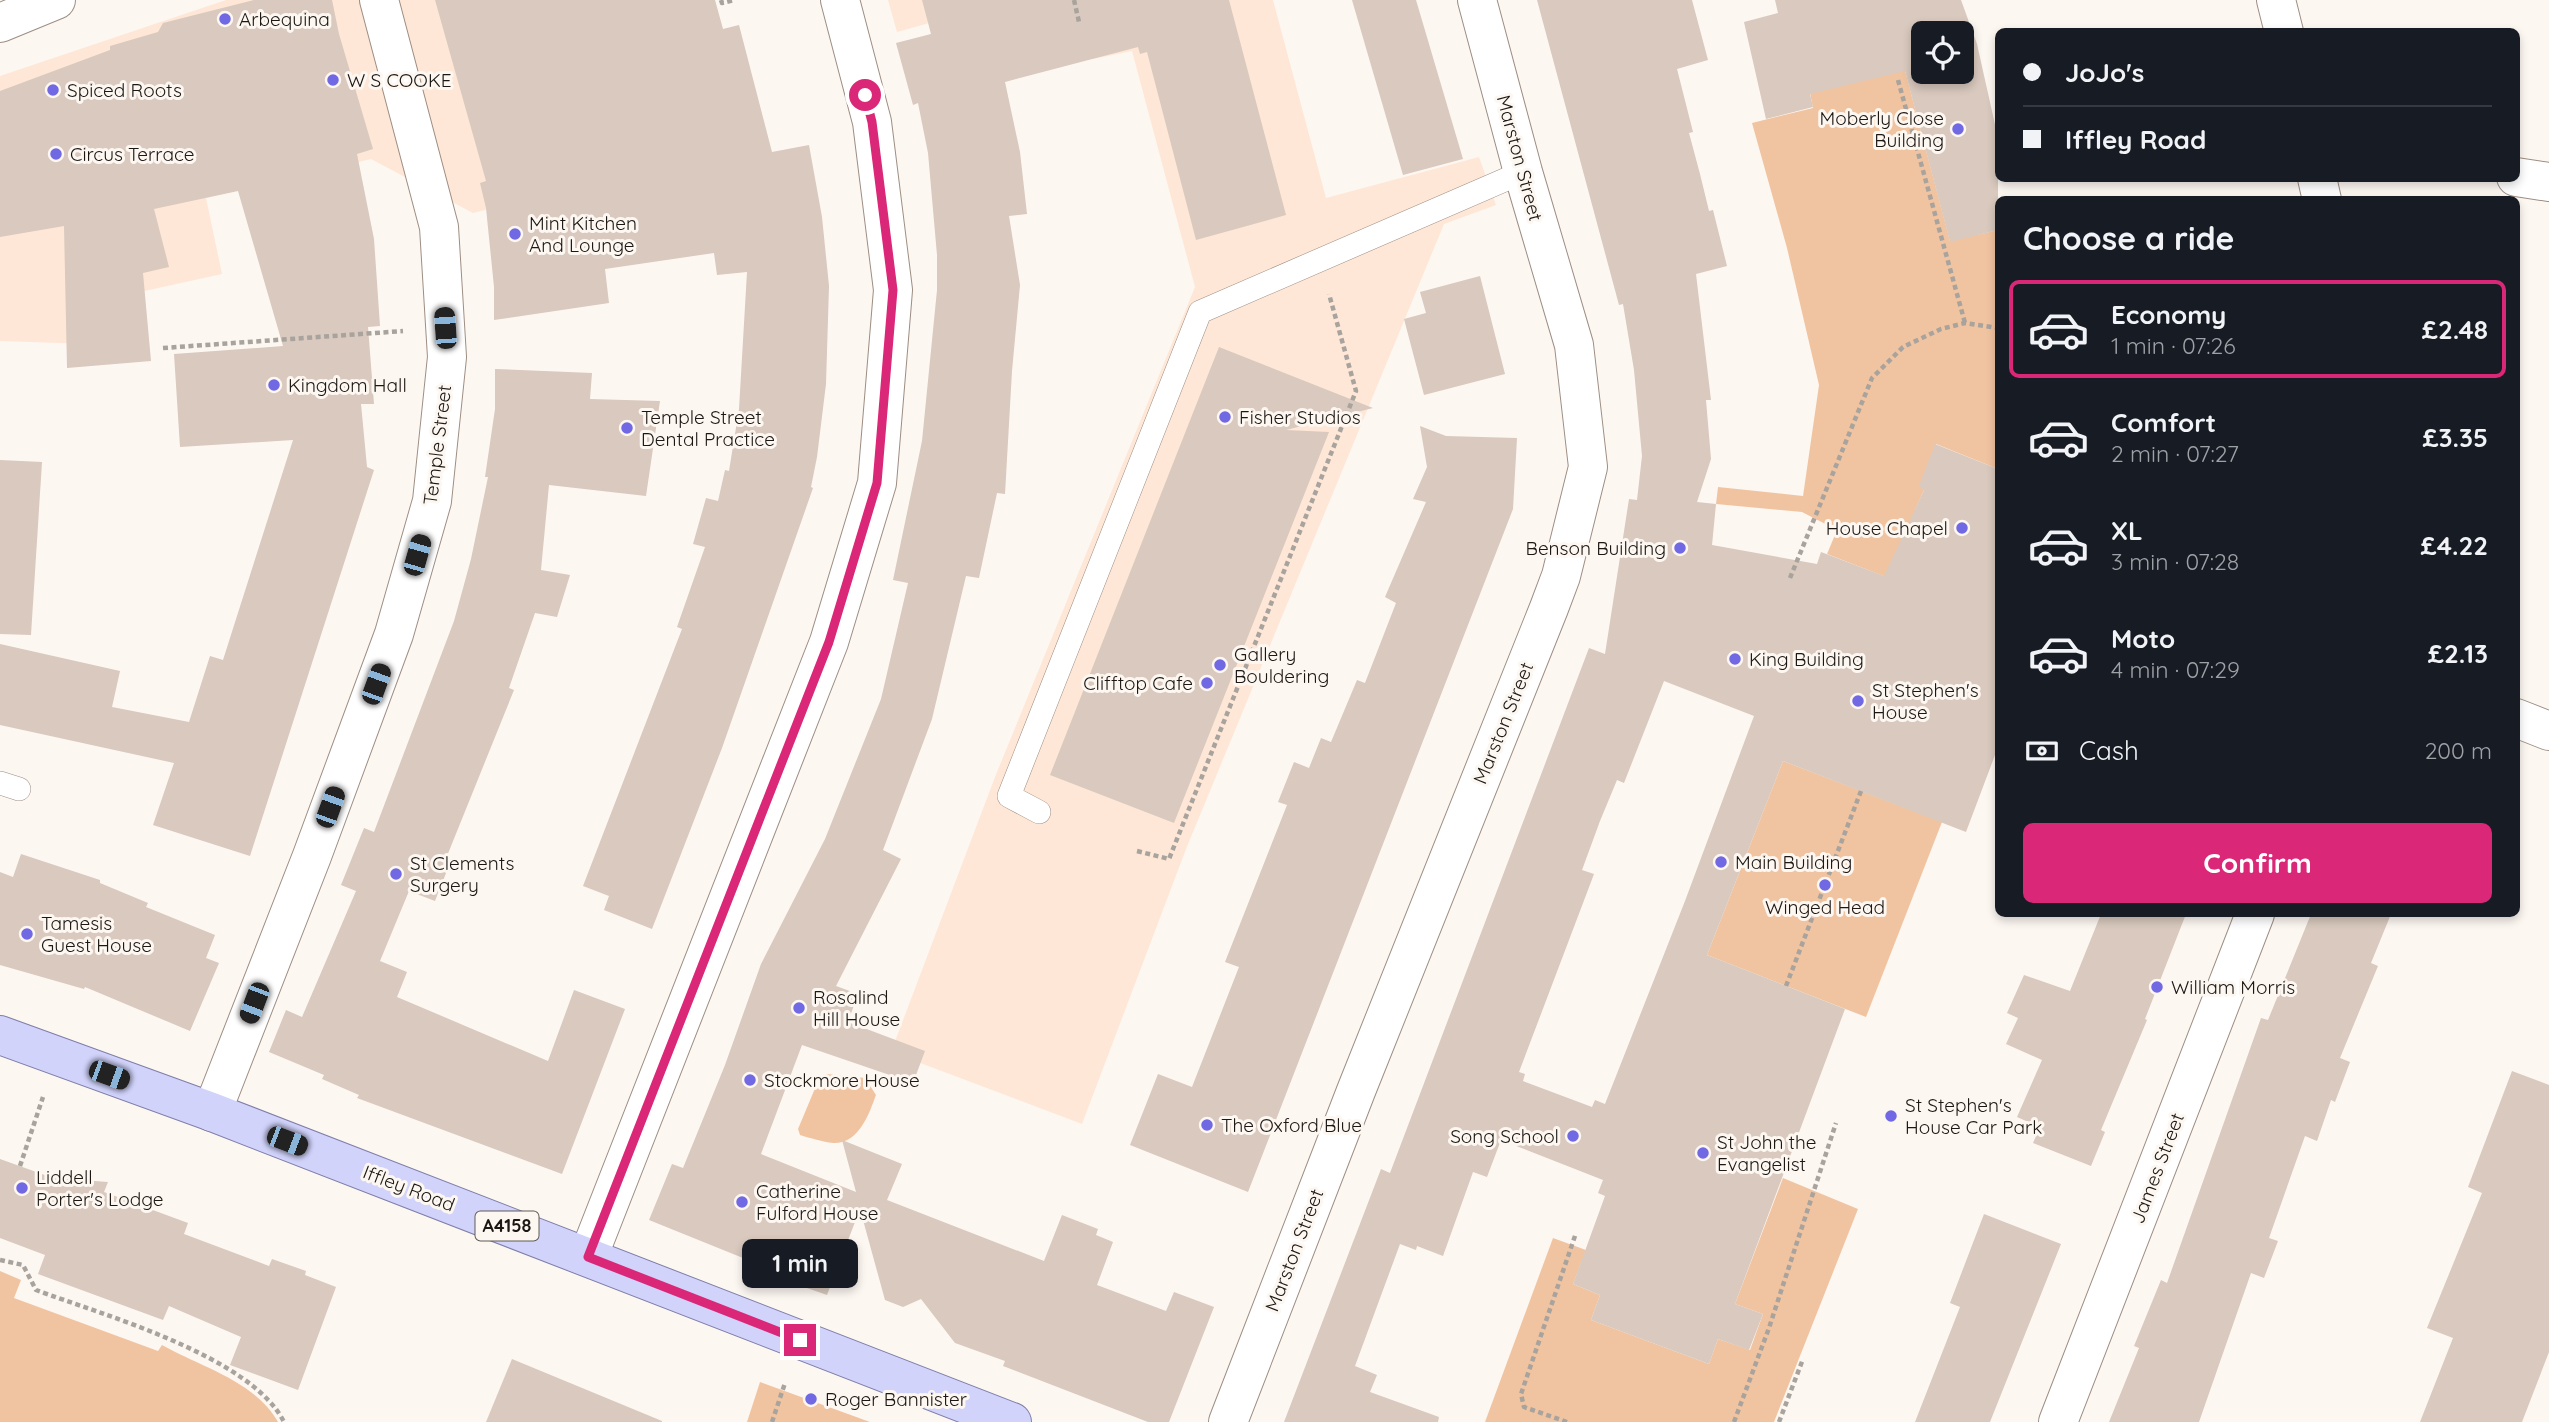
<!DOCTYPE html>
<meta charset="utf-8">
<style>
body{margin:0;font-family:Quicksand,sans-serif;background:#20242c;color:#f1f3f6;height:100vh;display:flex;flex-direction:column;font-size:26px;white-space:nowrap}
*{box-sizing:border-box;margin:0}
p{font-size:23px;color:#9ea1a6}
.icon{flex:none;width:38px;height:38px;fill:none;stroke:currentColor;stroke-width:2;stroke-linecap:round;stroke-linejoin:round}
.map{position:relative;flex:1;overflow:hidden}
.panel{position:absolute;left:1995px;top:196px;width:525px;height:721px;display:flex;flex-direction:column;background:#171b24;border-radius:10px;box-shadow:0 4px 10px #0003}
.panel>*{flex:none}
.hud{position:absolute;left:1995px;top:28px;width:525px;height:154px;border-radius:10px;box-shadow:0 4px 10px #0003;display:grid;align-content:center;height:154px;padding:0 28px;background:#171b24}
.buttons{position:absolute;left:1911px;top:21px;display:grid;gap:14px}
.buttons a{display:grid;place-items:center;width:63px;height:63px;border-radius:10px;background:#171b24;box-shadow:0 4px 10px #0003;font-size:35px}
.end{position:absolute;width:32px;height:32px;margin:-16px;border:9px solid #db2777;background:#fff;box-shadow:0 0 0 4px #fff}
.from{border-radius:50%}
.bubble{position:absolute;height:49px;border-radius:10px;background:#171b24;box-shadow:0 4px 10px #0003;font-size:23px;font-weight:700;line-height:49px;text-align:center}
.car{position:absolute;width:21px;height:42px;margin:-21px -10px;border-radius:9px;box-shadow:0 0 5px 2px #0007;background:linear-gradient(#222 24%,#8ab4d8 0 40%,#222 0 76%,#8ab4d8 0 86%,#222 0)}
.hud b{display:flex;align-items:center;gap:24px;height:66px;font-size:26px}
.hud b+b{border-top:2px solid #363941}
.hud i{width:18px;height:18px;background:#f1f3f6}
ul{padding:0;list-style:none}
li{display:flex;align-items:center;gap:21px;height:98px;margin:0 14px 10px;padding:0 14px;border:4px solid transparent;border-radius:10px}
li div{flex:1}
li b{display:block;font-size:26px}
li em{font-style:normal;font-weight:700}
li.on{border-color:#db2777}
li>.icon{width:63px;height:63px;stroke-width:1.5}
h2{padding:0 28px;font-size:32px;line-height:84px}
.pay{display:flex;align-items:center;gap:18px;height:77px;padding:0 28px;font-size:26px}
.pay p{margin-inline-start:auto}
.action{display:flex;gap:14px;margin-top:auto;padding:14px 28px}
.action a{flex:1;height:80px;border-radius:10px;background:#db2777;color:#fff;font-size:28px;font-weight:700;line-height:80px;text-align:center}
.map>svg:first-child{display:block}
</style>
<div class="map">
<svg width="2549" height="1422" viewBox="0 0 2549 1422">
<rect width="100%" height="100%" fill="#fdf7f2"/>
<g fill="#fee7d6">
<polygon points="226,0 567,0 572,188 473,213 371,159 206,198 222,274 117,297 121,345 0,341 0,76"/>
<polygon points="888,0 1012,0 897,32"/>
<polygon points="1078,0 1273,0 1326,198 1479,157 1496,205 1444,224 1186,849 1082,1124 891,1052 995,777 1195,287 1132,51 1093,59"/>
</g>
<g fill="#f1c4a1">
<polygon points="1903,63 1950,241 1998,230 1998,469 1936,444 1924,490 1915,510 1930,516 1904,584 1827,554 1837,530 1802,512 1716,504 1718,487 1803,496 1819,385 1787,248 1752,123 1813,108 1810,93"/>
<polygon points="1783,761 1942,822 1866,1017 1707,955"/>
<path d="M827,1074l38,4 11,17c-7,19 -17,49 -43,48 -10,-1 -23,-5 -33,-8l-2,-6 18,-43z"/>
<polygon points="1783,1178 1858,1209 1774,1422 1485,1422 1553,1238 1586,1250 1573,1284 1600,1295 1591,1320 1709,1364 1718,1339 1750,1350 1763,1314 1735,1304"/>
<path d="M0,1271l21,9 -7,18 144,53 4,-6c39,22 93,36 116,77h-278z"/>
<polygon points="760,1382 870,1422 747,1422"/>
</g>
<g fill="#d9c9be" fill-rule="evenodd">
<polygon points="254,0 332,0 339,34 373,149 357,154 374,239 380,326 368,327 374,404 361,404 367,467 374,470 250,856 153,825 174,763 0,725 0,644 120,671 112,707 189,722 210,656 223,660 293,440 180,447 174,354 283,346 238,191 154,209 169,267 143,273 151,361 67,368 64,226 0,237 0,91 110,50 110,46 158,32 163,23"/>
<polygon points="435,0 715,0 723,29 739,25 772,152 809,145 822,217 829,286 826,384 817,457 811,487 813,488 722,748 652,929 604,910 609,896 583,886 682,629 677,627 705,547 693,544 706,498 718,501 725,470 729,471 739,409 747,272 717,275 714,253 605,269 609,303 494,320 494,287 486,208 480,183 486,181"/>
<polygon points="922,0 1229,0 1286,215 1196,240 1147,52 1140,54 1138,47 1005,82 1020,152 1027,214 1009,216 1020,285 1012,371 1005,494 997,493 979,578 966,576 932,719 883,850 901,859 836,986 858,994 848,1022 925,1051 913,1083 802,1045 761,1154 856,1192 842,1140 902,1164 887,1200 1044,1261 1062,1215 1098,1229 1096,1235 1113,1242 1097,1285 1166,1311 1174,1292 1214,1307 1169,1422 1148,1422 1003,1366 1005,1361 955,1343 921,1299 903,1307 885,1300 860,1209 827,1295 804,1287 797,1280 649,1220 672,1164 683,1168 725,1065 761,964 825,839 881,699 908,583 893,580 922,441 937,290 937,255 928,153 918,103 913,105 896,43 931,34"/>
<polygon points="1352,0 1416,0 1463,159 1403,175"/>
<path d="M1537,0h155l16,60 -31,9 16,63 -4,1 11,41 9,37 4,-1 14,56 -31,8 15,126h-5l5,59 -14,43 19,2 -4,41 105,19 4,-12 63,24 40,-86 -5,-4 16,-42 63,25v278l-32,85 -183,-71 -76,194 138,54 -110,295 28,10 -14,36 -31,-11 -9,25 -118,-44 9,-25 -27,-11 32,-88 -7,-3 5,-13 -102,-40 -14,37 -14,-5 -30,84 -26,-10 -1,4 -16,-6 -45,122 22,9 -7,17 69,25 -1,5h-154l97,-253 9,4 199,-525 16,6 24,-155 8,1 5,-44 -8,-86 -11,-66 -4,1zM1664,681l90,35 -69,185 -80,203 -10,-4 -3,7 -69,-26 2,-7 -6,-2 75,-198 -12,-4 18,-49 17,-41 7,3z"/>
<path d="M1775,0h186l16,44 21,94v92l-48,12 -45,-171 -95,23 3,13 -47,12 -22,-97 34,-9zM1923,33h39v39h-39z"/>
<polygon points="1480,276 1505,374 1424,395 1404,319 1426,313 1420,292"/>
<polygon points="1219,347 1373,408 1286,430 1329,432 1174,823 1050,775"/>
<polygon points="495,369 592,373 590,399 660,401 646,496 549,485 541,570 570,575 557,617 535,613 509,688 514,690 445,861 450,863 435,901 409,891 380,961 407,972 397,997 548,1061 574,990 625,1009 562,1174 357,1098 359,1095 322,1079 324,1075 269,1052 286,1010 302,1017 356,891 341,885 364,828 374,832 454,621 471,559 488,477 485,477 495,409"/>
<polygon points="1420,426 1446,436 1517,438 1513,509 1248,1192 1130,1145 1158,1074 1192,1087 1239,967 1225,962 1287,805 1278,802 1294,762 1309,768 1321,738 1331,742 1357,680 1365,683 1396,603 1385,597 1426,502 1413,499 1427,467"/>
<polygon points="0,460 42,462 31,635 0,634"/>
<polygon points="21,854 100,880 100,883 148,903 146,907 215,935 206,958 219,963 190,1031 85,987 84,989 0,965 0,872 13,877"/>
<polygon points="2101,914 2186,914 2145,1019 2147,1020 2101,1130 2105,1132 2091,1166 2033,1143 2040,1127 2017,1117 2042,1060 2006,1044 2018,1018 2007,1013 2024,975 2070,991"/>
<polygon points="2311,914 2391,914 2371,963 2378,966 2340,1058 2350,1062 2335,1102 2331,1100 2317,1141 2305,1136 2269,1238 2278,1241 2264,1278 2251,1273 2199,1422 2109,1422 2139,1348 2134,1346 2161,1280 2167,1283 2261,1018 2268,1020"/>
<polygon points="2512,1071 2549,1085 2549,1352 2522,1422 2420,1422 2453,1338 2427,1328 2482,1193 2468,1187"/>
<polygon points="0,1159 53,1178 108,1182 104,1192 188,1223 184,1234 269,1266 272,1259 306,1271 305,1275 336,1287 298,1390 230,1365 241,1337 169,1306 163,1320 38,1274 45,1255 0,1238"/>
<polygon points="1984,1214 2061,1244 1990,1422 1915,1422 1960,1307 1950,1303"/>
<polygon points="512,1359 662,1421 662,1422 486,1422"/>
</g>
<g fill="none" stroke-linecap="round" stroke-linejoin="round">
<defs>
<g id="service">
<polyline points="0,783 19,789"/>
<polyline points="1039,812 1009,796 1200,312 1523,172"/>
</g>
<g id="minor">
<polyline points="2276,0 2284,32"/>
<polyline points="2516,177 2549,182"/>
<polyline points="2317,178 2322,200"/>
<polyline points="2516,718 2549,731"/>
<polyline points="212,1112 312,856 394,634 432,501 447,357 439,227 379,0"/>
<polyline points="588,1257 829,642 877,483 893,290 872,122 840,0"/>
<polyline points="1228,1422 1356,1091 1549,608 1561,576 1588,467 1574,345 1523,172 1477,0"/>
<polyline points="2058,1422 2255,914"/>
</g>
<polyline id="secondary" points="0,23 56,0"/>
<polyline id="primary" points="0,1035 212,1112 1012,1422"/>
</defs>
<use href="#service" stroke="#9d8e83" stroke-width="24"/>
<use href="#minor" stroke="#9d8e83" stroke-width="40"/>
<use href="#secondary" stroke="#9d8e83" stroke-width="40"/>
<use href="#primary" stroke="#7e7ea8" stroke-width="40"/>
<g stroke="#a9a39e" stroke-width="4.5" stroke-dasharray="5 3.5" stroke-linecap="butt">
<polyline points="721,0 722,3 734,0"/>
<polyline points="1074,0 1079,22"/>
<polyline points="1898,80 1965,323"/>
<polyline points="163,348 403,331"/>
<polyline points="1790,578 1872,378 1903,347 1941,329 1965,323 1998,328"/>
<polyline points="1137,851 1169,859 1356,391 1329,294"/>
<polyline points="1786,986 1861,791"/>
<polyline points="20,1166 43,1097"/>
<path d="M0,1260l23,5 13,25c67,25 215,66 248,132"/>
<polyline points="772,1422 785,1383"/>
<polyline points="1567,1422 1524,1407 1521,1394 1576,1233"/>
<polyline points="1734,1422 1769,1328 1836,1123"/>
<polyline points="1779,1422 1803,1359"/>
</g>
<use href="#service" stroke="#fff" stroke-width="23"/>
<use href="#minor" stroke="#fff" stroke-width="38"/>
<use href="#secondary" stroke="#fff" stroke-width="38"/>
<use href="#primary" stroke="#d1d3fb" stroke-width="38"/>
</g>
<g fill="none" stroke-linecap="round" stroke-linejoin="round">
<polyline stroke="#db2777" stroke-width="9" points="800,1340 588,1257 829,642 877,483 893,290 872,122 865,95"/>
</g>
<g fill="#7069e3" stroke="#fdf7f2" stroke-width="2.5">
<circle cx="225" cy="19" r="7"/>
<circle cx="333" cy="80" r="7"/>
<circle cx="53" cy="90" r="7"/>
<circle cx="1958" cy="129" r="7"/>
<circle cx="56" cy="154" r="7"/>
<circle cx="515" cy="234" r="7"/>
<circle cx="274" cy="385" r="7"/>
<circle cx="1225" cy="417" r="7"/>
<circle cx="627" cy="428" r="7"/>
<circle cx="1962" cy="528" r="7"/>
<circle cx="1680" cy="548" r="7"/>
<circle cx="1735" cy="659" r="7"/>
<circle cx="1220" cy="665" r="7"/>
<circle cx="1207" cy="683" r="7"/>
<circle cx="1858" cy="701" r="7"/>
<circle cx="1721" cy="862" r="7"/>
<circle cx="396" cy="874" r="7"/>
<circle cx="1825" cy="885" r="7"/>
<circle cx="27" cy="934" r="7"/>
<circle cx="2157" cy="987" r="7"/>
<circle cx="799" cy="1008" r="7"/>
<circle cx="750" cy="1080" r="7"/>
<circle cx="1891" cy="1116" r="7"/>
<circle cx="1207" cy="1125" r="7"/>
<circle cx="1573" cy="1136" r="7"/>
<circle cx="1703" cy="1153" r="7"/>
<circle cx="22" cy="1188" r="7"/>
<circle cx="742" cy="1202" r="7"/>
<circle cx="811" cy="1399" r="7"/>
</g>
<g text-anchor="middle" stroke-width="6" stroke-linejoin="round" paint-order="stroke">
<rect fill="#fdf7f2" stroke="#605a56" stroke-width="2" x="475.5" y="1211.5" width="63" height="29" rx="5"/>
<g font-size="18" font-weight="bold" fill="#1d1713">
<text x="507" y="1232">A4158</text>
</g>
<g font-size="19" fill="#1d1713" stroke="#fdf7f2" text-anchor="start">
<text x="239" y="26">Arbequina</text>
<text x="347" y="87">W S COOKE</text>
<text x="67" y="97">Spiced Roots</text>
<text x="1944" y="125" text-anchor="end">Moberly Close<tspan x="1944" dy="22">Building</tspan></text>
<text x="70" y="161">Circus Terrace</text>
<text x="529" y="230">Mint Kitchen<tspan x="529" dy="22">And Lounge</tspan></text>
<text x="288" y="392">Kingdom Hall</text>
<text x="641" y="424">Temple Street<tspan x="641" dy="22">Dental Practice</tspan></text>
<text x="1239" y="424">Fisher Studios</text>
<text x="1948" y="535" text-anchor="end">House Chapel</text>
<text x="1666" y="555" text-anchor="end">Benson Building</text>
<text x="1234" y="661">Gallery<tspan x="1234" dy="22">Bouldering</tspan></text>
<text x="1749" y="666">King Building</text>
<text x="1193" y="690" text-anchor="end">Clifftop Cafe</text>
<text x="1872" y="697">St Stephen's<tspan x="1872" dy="22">House</tspan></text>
<text x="1735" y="869">Main Building</text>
<text x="410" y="870">St Clements<tspan x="410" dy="22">Surgery</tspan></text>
<text x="1825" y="914" text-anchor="middle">Winged Head</text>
<text x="41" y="930">Tamesis<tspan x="41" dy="22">Guest House</tspan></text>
<text x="2171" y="994">William Morris</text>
<text x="813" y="1004">Rosalind<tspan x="813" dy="22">Hill House</tspan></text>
<text x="764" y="1087">Stockmore House</text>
<text x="1905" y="1112">St Stephen's<tspan x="1905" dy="22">House Car Park</tspan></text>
<text x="1221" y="1132">The Oxford Blue</text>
<text x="1559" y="1143" text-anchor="end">Song School</text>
<text x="1717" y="1149">St John the<tspan x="1717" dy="22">Evangelist</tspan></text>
<text x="36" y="1184">Liddell<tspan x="36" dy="22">Porter's Lodge</tspan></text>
<text x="756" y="1198">Catherine<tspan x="756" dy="22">Fulford House</tspan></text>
<text x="825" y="1406">Roger Bannister</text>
</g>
<g font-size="19" fill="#1d1713" stroke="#fdf7f2">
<text transform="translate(1520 158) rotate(75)" y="7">Marston Street</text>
<text transform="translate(437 445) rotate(-83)" y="7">Temple Street</text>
<text transform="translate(1503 723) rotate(-68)" y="7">Marston Street</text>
<text transform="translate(2157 1168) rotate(-69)" y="7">James Street</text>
<text transform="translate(409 1188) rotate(21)" y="7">Iffley Road</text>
<text transform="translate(1294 1250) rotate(-69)" y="7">Marston Street</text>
</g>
</g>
</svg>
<div class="buttons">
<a><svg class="icon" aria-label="locate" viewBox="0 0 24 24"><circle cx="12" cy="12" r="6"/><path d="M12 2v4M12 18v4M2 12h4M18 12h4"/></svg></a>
</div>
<i class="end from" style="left:865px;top:95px"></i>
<i class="end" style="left:800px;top:1340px"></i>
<div class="bubble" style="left:742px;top:1239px;width:116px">1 min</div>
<i class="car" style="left:445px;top:328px;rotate:356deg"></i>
<i class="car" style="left:417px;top:555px;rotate:16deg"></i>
<i class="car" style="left:376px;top:684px;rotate:20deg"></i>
<i class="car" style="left:330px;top:807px;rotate:20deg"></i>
<i class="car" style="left:254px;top:1003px;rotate:201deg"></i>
<i class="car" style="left:109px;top:1075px;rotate:110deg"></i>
<i class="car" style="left:287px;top:1141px;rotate:111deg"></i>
<div class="hud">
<b><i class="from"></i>JoJo's</b>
<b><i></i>Iffley Road</b>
</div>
<section class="panel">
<h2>Choose a ride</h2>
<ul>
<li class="on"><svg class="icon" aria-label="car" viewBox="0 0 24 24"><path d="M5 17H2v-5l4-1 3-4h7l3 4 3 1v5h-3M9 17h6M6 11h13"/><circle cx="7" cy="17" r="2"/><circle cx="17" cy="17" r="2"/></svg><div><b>Economy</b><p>1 min · 07:26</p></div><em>£2.48</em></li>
<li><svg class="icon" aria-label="car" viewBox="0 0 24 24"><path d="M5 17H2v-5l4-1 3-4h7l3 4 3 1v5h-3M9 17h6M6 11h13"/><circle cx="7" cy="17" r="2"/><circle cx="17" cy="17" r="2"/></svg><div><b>Comfort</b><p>2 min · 07:27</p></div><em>£3.35</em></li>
<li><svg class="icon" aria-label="car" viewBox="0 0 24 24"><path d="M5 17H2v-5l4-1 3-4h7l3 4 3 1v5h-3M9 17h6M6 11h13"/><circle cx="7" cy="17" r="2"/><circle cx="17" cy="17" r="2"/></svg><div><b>XL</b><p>3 min · 07:28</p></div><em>£4.22</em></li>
<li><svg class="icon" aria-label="car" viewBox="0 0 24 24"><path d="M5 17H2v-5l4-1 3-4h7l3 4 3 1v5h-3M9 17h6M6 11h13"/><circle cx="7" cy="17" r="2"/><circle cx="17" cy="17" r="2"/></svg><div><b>Moto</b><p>4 min · 07:29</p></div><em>£2.13</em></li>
</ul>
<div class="pay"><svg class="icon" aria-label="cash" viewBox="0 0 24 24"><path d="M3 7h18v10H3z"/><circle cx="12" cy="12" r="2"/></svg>Cash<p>200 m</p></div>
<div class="action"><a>Confirm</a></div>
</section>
</div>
